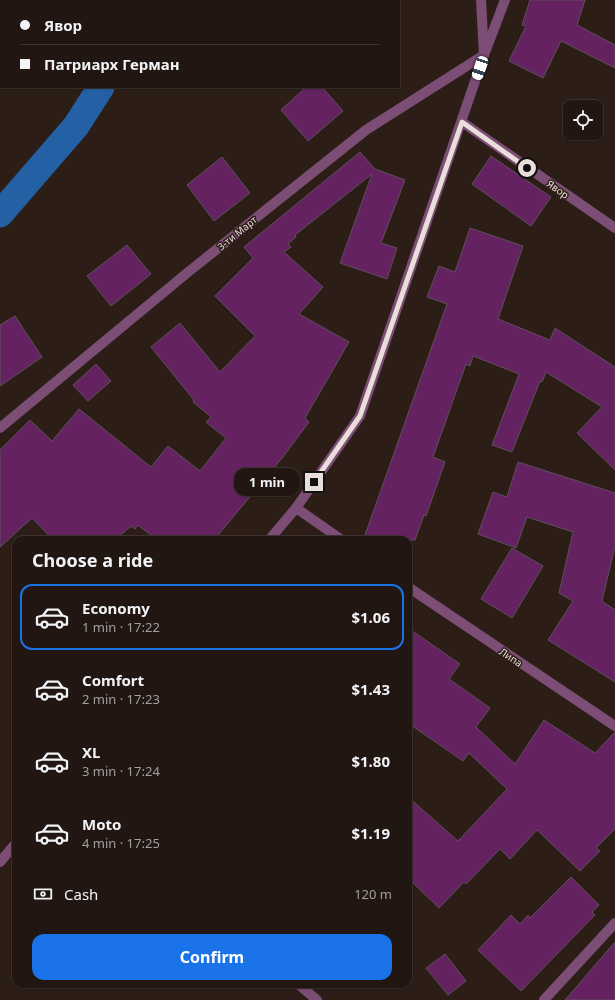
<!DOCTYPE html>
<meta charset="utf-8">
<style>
body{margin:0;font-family:"Noto Sans",sans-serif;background:#291f1a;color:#f1f3f6;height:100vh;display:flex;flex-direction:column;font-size:15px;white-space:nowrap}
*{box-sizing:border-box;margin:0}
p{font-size:13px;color:#a29f9f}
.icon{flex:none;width:22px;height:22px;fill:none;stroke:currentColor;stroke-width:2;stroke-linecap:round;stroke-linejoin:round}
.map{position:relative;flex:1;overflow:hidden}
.drawer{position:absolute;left:12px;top:536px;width:400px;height:452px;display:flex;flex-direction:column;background:#211611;border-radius:12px;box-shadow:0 1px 3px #0004,0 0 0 1px #3e3531}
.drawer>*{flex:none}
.hud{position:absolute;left:0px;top:0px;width:400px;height:88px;box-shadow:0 1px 3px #0004,0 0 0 1px #3e3531;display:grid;align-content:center;height:88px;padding:0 20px;background:#211611}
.tools{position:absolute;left:563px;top:100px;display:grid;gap:8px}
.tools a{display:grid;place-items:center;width:40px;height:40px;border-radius:8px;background:#211611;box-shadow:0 1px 3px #0004,0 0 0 1px #3e3531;font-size:20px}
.end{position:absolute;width:18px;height:18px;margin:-9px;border:5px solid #e9deda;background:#111;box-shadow:0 0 0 2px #111}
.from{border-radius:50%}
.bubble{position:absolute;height:28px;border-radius:12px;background:#211611;box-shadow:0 1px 3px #0004,0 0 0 1px #3e3531;font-size:13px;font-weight:700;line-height:28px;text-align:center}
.car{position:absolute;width:12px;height:24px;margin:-12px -6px;border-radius:5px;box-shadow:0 0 3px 1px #0007;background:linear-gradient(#fff 24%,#345 0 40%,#fff 0 76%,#345 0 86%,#fff 0)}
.hud b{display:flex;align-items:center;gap:14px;height:38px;font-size:15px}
.hud b+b{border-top:1px solid #3e3531}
.hud i{width:10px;height:10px;background:#f1f3f6}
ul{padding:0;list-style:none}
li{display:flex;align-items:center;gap:12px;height:66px;margin:0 8px 6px;padding:0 12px;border:2px solid transparent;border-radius:12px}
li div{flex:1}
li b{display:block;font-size:15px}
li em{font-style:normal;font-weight:700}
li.selected{border-color:#1a73e8}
li>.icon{width:36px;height:36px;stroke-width:1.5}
h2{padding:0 20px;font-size:18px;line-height:48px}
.pay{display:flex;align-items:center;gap:10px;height:44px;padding:0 20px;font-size:15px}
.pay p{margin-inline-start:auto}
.action{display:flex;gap:8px;margin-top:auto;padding:8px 20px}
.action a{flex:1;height:46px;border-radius:12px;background:#1a73e8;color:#fff;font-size:16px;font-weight:700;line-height:46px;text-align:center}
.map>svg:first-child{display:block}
</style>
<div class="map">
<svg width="615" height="1000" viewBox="0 0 615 1000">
<rect width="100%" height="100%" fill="#2c1d17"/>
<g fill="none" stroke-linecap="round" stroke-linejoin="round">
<g stroke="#2361a4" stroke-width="27">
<polyline points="156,1 157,0"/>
<polyline points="0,214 76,126 101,87"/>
</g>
</g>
<g fill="#642261" stroke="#5e505d">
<polygon points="530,0 585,0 577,25 615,45 615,68 561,41 543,78 509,61 526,26 522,25"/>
<polygon points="306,87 322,87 343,111 308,141 281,110"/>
<polygon points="360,152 375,169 405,180 381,243 397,248 387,279 340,263 372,174 295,235 296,237 288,244 291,247 284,252 323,287 299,314 349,342 305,418 309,422 283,457 214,540 157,540 138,525 135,529 131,526 115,540 53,540 32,518 0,547 0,450 30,420 52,441 79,409 151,467 168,446 200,471 226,438 206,422 211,417 193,402 194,400 151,347 180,323 220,372 255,336 215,296 253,258 244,247"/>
<polygon points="491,156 551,197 531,226 472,184"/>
<polygon points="222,157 250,193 214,221 187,185"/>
<polygon points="470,228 523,246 498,319 550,340 555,328 615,367 615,470 577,433 602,407 546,372 542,382 540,381 512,452 492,445 519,374 473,356 470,366 466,364 433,457 445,462 426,516 424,515 415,540 379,540 365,535 447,304 427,297 439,266 455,272"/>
<polygon points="127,245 151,274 111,306 87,276"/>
<polygon points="15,316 42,357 0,386 0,325"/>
<polygon points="96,364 111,381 88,401 73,385"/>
<polygon points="518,462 615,493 615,546 602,601 615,610 615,682 548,640 573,601 559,593 573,532 527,517 516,548 478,534 493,492 507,497"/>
<polygon points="512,548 543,566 512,618 481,599"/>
<polygon points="408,628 460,664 449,679 490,708 476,727 515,764 544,720 595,753 615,732 615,829 596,848 600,851 580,871 537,830 510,859 500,849 466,884 464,882 439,908 408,878 408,797 458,841 507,789 469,753 463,761 408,723"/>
<polygon points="571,877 599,905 592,912 595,915 521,991 478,950 511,915 520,924 528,915 530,918"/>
<polygon points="615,942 615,1000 565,1000"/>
<polygon points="445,954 466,981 448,995 426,968"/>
</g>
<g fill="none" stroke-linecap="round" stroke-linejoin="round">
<g stroke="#7d4e75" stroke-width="10">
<polyline points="462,122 615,228"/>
<polyline points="0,428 187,273 366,130 484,55 481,0"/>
<polyline points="296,508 342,540"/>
<polyline points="408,587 615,726"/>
<polyline points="298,984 317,1000"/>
<polyline points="544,1000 615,923"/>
</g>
<g stroke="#7d4e75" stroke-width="10">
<polyline points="269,540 296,508 360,416 484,55 505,0"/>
<polyline points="0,862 16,843"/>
</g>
</g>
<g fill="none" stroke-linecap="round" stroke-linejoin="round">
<polyline stroke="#e9deda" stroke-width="5" points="314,482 360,416 462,122 527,168"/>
</g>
<g text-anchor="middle" stroke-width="3" stroke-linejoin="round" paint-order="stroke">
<g font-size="10" fill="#e9deda" stroke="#2c1d17">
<text transform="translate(558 189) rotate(35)" y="4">Явор</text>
<text transform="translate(237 233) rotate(-39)" y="4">3-ти Март</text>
<text transform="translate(511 657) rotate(34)" y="4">Липа</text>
</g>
</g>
</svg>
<div class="tools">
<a><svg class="icon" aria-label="locate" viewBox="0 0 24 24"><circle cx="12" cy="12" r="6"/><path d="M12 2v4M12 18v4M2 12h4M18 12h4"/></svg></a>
</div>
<i class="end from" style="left:527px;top:168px"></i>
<i class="end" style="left:314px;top:482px"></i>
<div class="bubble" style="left:234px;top:468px;width:66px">1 min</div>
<i class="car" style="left:480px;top:68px;rotate:199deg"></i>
<div class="hud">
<b><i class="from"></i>Явор</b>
<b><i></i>Патриарх Герман</b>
</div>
<section class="drawer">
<h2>Choose a ride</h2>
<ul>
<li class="selected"><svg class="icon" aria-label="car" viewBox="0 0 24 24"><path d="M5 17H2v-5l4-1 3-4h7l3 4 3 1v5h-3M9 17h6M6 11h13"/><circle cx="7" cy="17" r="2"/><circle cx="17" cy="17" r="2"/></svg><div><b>Economy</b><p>1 min · 17:22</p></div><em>$1.06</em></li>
<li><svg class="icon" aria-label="car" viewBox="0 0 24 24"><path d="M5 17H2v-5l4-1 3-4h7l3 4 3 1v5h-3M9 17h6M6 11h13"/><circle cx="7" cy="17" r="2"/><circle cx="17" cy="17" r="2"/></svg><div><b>Comfort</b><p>2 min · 17:23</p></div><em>$1.43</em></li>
<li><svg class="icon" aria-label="car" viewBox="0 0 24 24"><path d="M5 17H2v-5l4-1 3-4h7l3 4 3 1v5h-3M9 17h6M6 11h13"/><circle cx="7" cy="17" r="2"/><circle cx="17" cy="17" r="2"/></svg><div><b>XL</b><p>3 min · 17:24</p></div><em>$1.80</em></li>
<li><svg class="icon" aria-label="car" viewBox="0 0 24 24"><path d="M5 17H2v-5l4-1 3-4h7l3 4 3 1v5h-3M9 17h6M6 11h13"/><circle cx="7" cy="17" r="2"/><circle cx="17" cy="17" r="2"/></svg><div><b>Moto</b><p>4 min · 17:25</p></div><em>$1.19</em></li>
</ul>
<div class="pay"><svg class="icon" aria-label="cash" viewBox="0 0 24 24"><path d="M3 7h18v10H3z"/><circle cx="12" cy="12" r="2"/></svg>Cash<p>120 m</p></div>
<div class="action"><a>Confirm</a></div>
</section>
</div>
